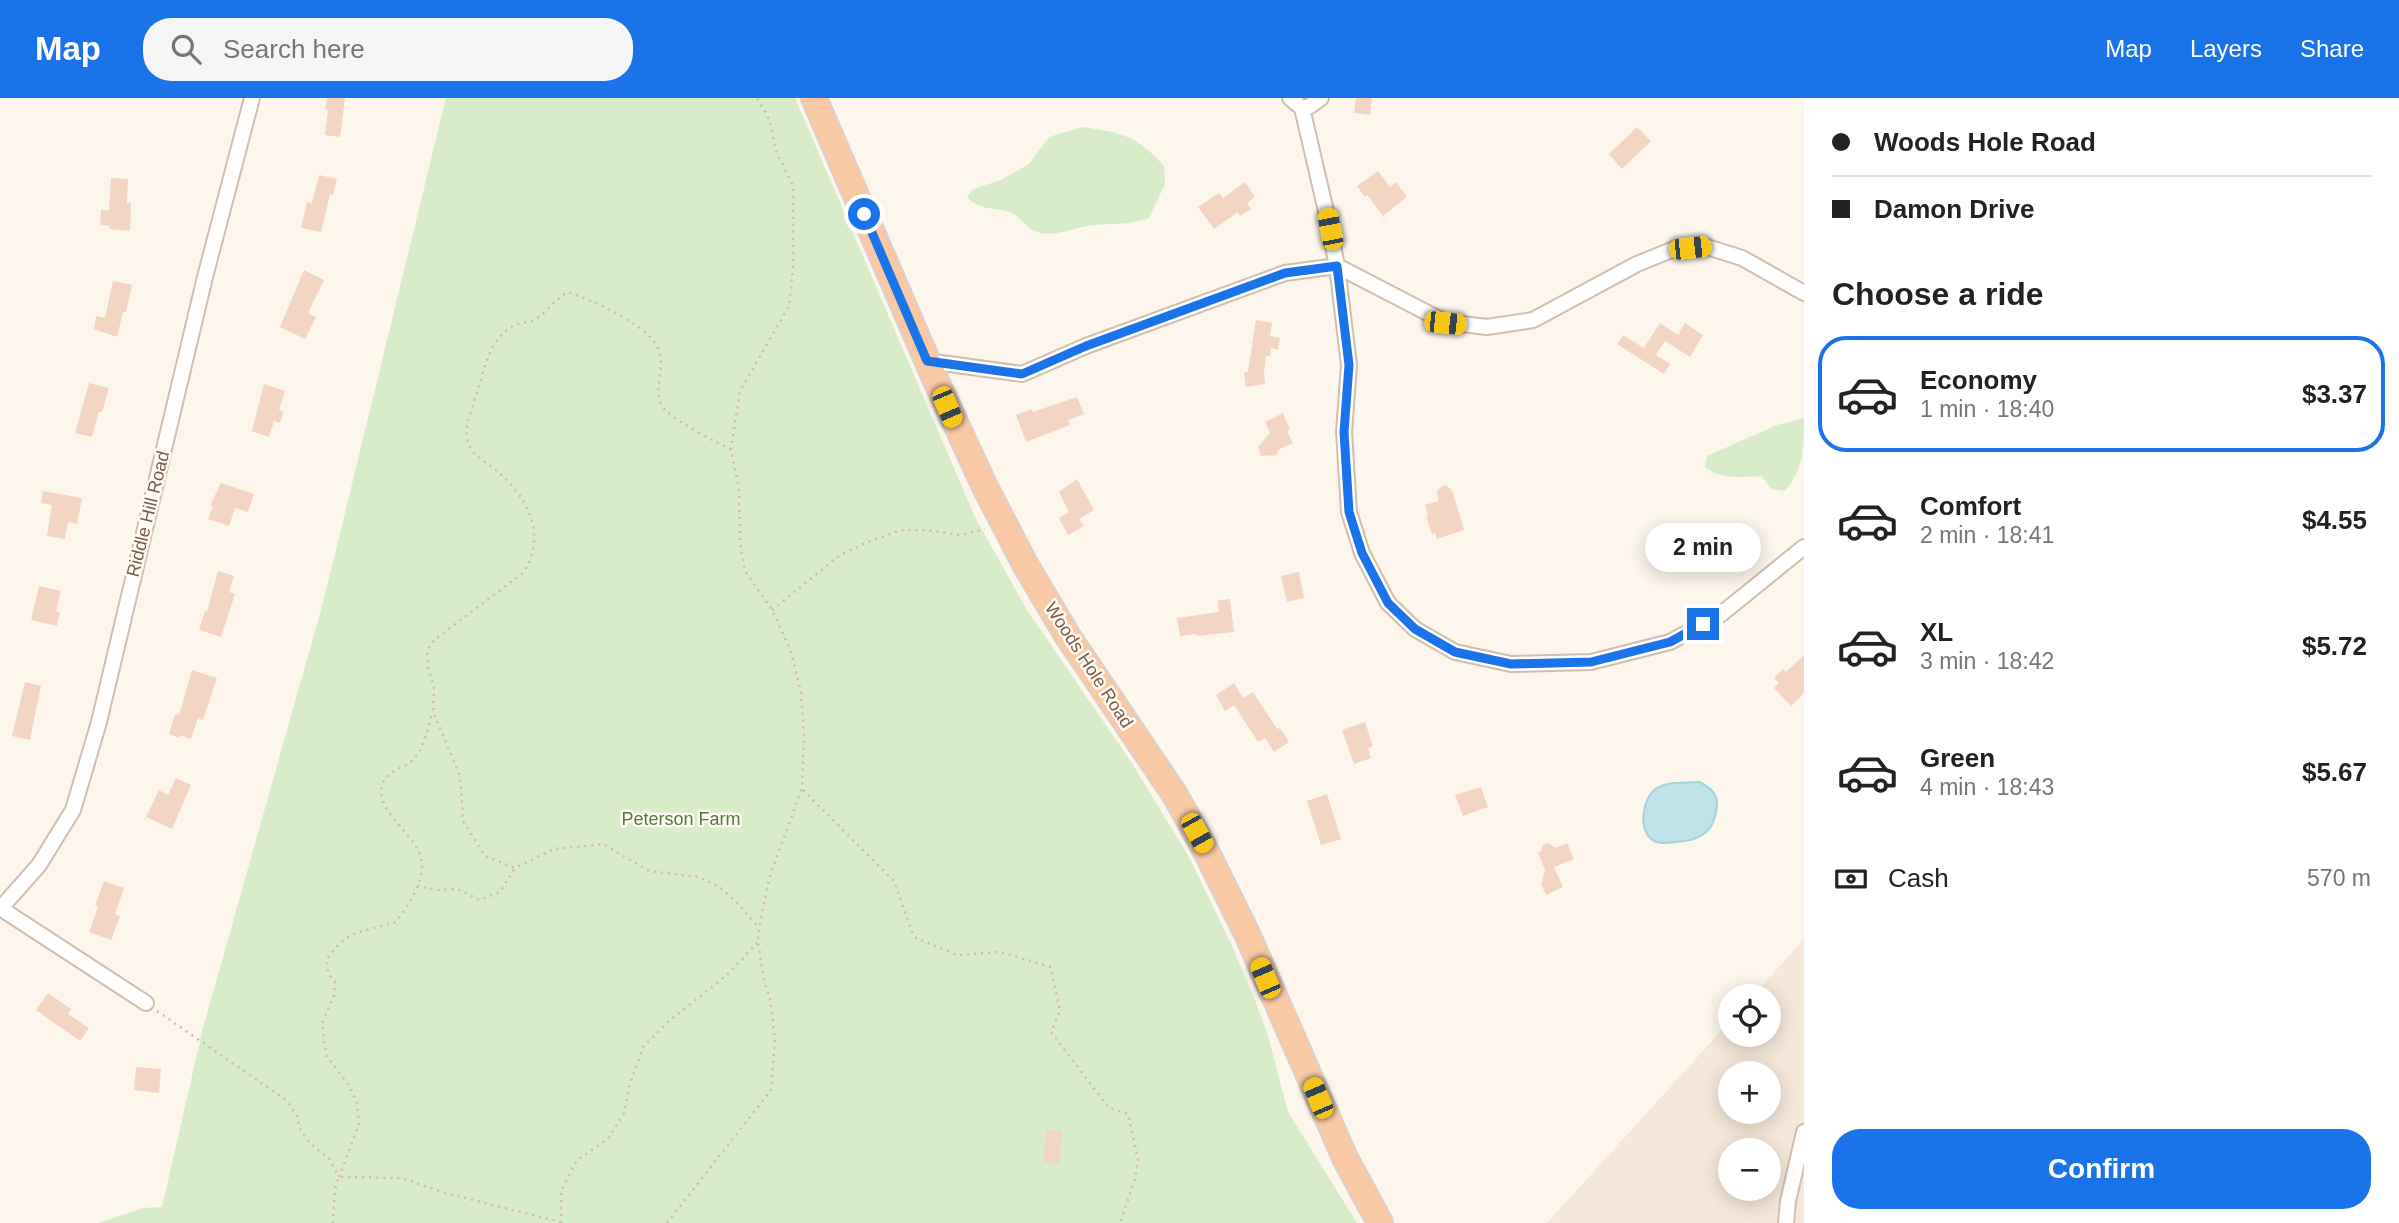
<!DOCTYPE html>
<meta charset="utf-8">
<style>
body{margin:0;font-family:Helvetica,sans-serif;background:#f6f6f6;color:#222;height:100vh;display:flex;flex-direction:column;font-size:26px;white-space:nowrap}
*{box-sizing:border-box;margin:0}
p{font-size:23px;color:#767676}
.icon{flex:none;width:38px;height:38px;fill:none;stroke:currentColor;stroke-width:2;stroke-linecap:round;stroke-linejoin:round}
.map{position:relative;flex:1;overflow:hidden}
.side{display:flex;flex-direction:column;background:#fff;width:595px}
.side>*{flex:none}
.hud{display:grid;align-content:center;height:154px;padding:0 28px;background:#fff}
.tools{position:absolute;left:1718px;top:886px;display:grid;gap:14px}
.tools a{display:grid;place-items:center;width:63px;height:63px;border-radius:50%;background:#fff;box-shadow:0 4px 18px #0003;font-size:35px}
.end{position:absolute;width:32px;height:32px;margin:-16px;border:9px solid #1a73e8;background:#fff;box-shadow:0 0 0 4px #fff}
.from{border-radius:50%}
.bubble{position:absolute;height:49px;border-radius:24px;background:#fff;box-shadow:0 4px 18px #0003;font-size:23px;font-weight:700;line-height:49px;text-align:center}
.car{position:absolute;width:21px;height:42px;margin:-21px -10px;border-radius:9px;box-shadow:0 0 5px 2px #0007;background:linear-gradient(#f5c518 24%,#345 0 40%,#f5c518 0 76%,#345 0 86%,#f5c518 0)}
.hud b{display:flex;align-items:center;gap:24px;height:66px;font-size:26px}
.hud b+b{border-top:2px solid #e0e0e0}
.hud i{width:18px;height:18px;background:#222}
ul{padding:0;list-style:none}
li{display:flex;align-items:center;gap:21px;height:116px;margin:0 14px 10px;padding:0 14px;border:4px solid transparent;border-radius:28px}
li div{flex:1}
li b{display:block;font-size:26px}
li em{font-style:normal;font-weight:700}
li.current{border-color:#1a73e8}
li>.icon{width:63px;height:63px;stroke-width:1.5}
h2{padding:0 28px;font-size:32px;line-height:84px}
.pay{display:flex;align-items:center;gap:18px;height:77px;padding:0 28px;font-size:26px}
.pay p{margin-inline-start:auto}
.primary-button{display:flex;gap:14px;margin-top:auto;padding:14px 28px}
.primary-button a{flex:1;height:80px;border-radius:28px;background:#1a73e8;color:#fff;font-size:28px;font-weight:700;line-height:80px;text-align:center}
header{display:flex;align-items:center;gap:42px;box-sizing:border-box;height:98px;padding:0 35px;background:#1a73e8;color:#fff}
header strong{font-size:33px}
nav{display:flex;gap:38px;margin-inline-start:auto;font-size:24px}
.search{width:490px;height:63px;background:#f6f6f6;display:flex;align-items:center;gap:18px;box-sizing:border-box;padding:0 24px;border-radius:28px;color:#767676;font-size:26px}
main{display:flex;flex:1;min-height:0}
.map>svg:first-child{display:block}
</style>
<header>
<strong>Map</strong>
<div class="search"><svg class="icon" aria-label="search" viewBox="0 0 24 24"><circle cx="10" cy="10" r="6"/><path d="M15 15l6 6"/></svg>Search here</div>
<nav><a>Map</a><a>Layers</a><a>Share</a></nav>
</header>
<main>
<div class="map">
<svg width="1804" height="1125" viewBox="0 0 1804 1125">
<rect width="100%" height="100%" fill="#fdf6ec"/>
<path fill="#f5e8da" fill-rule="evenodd" d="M1804,841v284h-257l184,-203v14h38v-38h-16zM1731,975h38v38h-38zM1731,1052h38v38h-38z"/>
<g fill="#d8ecc9">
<polygon points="446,0 795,0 975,419 1027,512 1131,664 1189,759 1230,844 1252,894 1268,938 1288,1014 1357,1125 98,1125 143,1110 162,1109 203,930 324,501"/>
<path d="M1082,29c40,5 55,9 82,39l1,18 -16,34c-19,7 -34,5 -53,7 -19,1 -41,13 -59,7 -12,-4 -17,-18 -31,-21 -14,-3 -28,-2 -39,-14l6,-8 28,-9 28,-16 20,-27z"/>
<path d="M1804,320c0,30 0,50 -19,73l-14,-2 -9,-13c-18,1 -43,4 -57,-9l2,-11 70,-31z"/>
</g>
<path fill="#bfe3e8" stroke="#a5d3da" stroke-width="2" d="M1700,684c6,4 13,7 16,15 3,9 -2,29 -10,35 -9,8 -19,9 -30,10 -7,1 -16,2 -22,-1 -17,-9 -12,-44 3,-53 12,-7 30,-5 43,-6z"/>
<g fill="#f3d5c3">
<polygon points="327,0 345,0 340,39 325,37 328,12 325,12"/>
<polygon points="1356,0 1372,0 1370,17 1354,15"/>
<polygon points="1637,29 1651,43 1622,71 1609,56"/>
<polygon points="1378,73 1390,89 1396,84 1407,99 1383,118 1367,97 1365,99 1357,88"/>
<polygon points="319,77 337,81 333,97 330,97 321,134 301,130 307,104 312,105"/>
<polygon points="111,80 128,81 127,105 131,105 130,133 110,131 110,128 100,127 101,112 109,112"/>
<polygon points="1245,84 1255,99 1247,105 1251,111 1240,118 1238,114 1214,131 1198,109 1219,95 1223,100"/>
<polygon points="304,172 324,182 308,215 316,219 305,241 280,229"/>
<polygon points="113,183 132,187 126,214 123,214 117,239 94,231 96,218 105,220"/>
<polygon points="1256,222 1272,225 1270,238 1280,240 1278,252 1271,250 1270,258 1266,258 1264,276 1265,286 1246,289 1244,275 1248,274"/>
<polygon points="1660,225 1678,237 1685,225 1703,237 1690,259 1665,243 1656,257 1670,266 1664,276 1617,246 1623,237 1644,250"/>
<polygon points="89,285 109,290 102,314 99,314 92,339 75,335"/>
<polygon points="264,286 285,293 279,312 284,313 280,325 274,323 269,339 252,333"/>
<polygon points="1077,299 1084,316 1068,322 1070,327 1026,344 1016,317 1032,311 1033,314"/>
<polygon points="1283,315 1290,332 1287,333 1293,345 1278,352 1277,357 1261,358 1258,349 1270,335 1265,324"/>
<polygon points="1077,381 1094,412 1079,421 1084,428 1068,437 1059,420 1069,414 1059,394"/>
<polygon points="221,385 254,396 248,414 235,410 229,428 208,421 213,408 210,408"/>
<polygon points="1445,387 1452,392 1464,432 1437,441 1435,435 1432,436 1426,418 1428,417 1425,407 1438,403 1437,392"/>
<polygon points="43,393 82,400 77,426 68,424 65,441 47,438 52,407 41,405"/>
<polygon points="1714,432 1717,450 1702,453 1703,457 1686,460 1681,439"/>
<polygon points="218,473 234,478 229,494 235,496 221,539 199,532 205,513 207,514"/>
<polygon points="1299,474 1304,500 1287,504 1281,478"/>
<polygon points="39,488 61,493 56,513 60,514 57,528 31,522"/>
<polygon points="1230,501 1234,534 1197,538 1196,536 1180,538 1177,520 1219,514 1218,502"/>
<polygon points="1804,557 1804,595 1791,608 1774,590 1779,585 1774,580 1783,571 1786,574"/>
<polygon points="192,572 217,580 203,622 198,620 191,641 180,637 179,640 169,636 175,616 179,617"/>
<polygon points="25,584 41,588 30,642 12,638"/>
<polygon points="1234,585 1243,600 1253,594 1277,631 1280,630 1289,644 1274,654 1265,640 1258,644 1234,607 1225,613 1216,597"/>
<polygon points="1365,624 1373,648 1368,650 1371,660 1354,666 1342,632"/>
<polygon points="176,680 191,687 172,731 146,719 159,692 168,697"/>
<polygon points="1481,689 1488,709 1463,718 1455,697"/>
<polygon points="1327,696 1341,741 1321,747 1307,703"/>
<polygon points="1548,745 1556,750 1567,745 1574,761 1554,769 1563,789 1546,797 1541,786 1545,772 1538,755 1541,753 1543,747"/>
<polygon points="104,783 124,790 115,816 120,818 111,842 89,834 98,809 95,808"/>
<polygon points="48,895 71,911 68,916 89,930 80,943 36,912"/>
<polygon points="136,969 161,971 159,995 134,992"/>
<polygon points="1046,1032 1062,1033 1059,1066 1043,1064"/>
</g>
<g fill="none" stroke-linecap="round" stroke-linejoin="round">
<defs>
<g id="minor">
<polyline points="1290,0 1302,10 1326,113 1337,168 1349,267 1344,334 1349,414 1362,455 1388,505 1415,531 1455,554 1511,566 1591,564 1670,544 1720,517 1804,449"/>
<polyline points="1302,10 1310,8 1321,0"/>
<polyline points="927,263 1022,276 1086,248 1285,175 1337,168 1445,224 1487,229 1533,222 1637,166 1674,151 1704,148 1742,160 1804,195"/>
<polyline points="0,810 146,905"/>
<polyline points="0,811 39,767 73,712 99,624 205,179 252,0"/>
<polyline points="1786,1125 1788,1103 1804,1034"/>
</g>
<polyline id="trunk" points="814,0 936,283 985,389 1026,468 1067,537 1175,697 1207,755 1248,838 1345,1060 1380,1125"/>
</defs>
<use href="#minor" stroke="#d1beb0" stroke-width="18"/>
<use href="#trunk" stroke="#dad1cd" stroke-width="28"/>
<g stroke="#d9b8a5" stroke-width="2.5" stroke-dasharray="2 5" stroke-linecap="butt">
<path d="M731,351c-15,-7 -59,-29 -68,-42 -9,-12 -2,-29 -2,-43 0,-6 -2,-15 -5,-20 -15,-22 -64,-44 -88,-52 -14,8 -20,19 -32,27 -7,4 -14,3 -21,6 -28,14 -31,48 -40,74 -4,14 -13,32 -6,46 4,10 15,16 23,22 34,27 57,66 31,106l-89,67 -7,11 1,16 6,20 -1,24 27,65 3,45 22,35 30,12 39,-19 49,-5 46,27 50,6 22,11 19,18 19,22"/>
<polyline points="772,512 840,457 868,444 901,432 927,432 961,437 985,431"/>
<polyline points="803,692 894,783 914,839 957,857 1001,854 1051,869 1060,913 1051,934 1109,1010 1128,1016 1138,1061 1135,1081 1120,1125"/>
<polyline points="417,788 437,792 458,791 479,802 500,794 515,770"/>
<polyline points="157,913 286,1002 297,1018 301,1034 315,1050 329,1060 339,1079"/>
<path d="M339,1079l20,-53 -2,-21 -7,-16 -24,-32 -4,-32 12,-27 1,-14 -7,-9 -1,-14c21,-31 37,-27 69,-37 12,-17 27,-38 26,-59 -3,-29 -50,-51 -39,-80 5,-13 20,-14 29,-22 12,-10 16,-36 21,-50"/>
<polyline points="333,1125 335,1091 339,1079 401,1080 449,1096 561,1124"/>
<polyline points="561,1125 561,1093 577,1062 608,1041 624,1015 629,989 643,949 668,924 727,877 758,844"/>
<polyline points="667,1125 771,992 775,943 770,900 764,883 758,844 759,830 769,781 802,690 804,638 801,593 790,551 772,512 745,473 740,444 739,391 731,351 740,293 789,208 793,169 793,88 776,53 769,21 757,0"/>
</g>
<use href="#minor" stroke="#fff" stroke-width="14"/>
<use href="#trunk" stroke="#f9c8a4" stroke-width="24"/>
</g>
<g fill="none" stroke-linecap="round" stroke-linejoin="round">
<polyline stroke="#1a73e8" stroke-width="9" points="864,116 927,263 1022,276 1086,248 1285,175 1337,168 1349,267 1344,334 1349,414 1362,455 1388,505 1415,531 1455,554 1511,566 1591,564 1670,544 1703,526"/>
</g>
<g text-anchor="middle" stroke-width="5" stroke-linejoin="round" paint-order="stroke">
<g font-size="18" fill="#7a5c4d" stroke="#fffaf3">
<text transform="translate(148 416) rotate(-76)" y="6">Riddle Hill Road</text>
<text transform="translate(1089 567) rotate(57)" y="6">Woods Hole Road</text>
</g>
<g font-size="18" fill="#537a41" stroke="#fffaf3">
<text x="681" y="727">Peterson Farm</text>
</g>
</g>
</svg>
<div class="tools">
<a><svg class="icon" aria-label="locate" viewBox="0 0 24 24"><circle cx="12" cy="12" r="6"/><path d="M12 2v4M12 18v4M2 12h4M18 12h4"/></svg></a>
<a>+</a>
<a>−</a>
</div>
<i class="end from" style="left:864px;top:116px"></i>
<i class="end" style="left:1703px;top:526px"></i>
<div class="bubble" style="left:1645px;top:425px;width:116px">2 min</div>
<i class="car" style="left:1330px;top:131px;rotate:349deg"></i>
<i class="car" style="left:1690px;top:150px;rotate:84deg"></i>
<i class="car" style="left:1445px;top:225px;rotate:96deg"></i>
<i class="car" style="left:947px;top:309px;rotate:157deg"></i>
<i class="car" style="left:1197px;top:735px;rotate:151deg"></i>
<i class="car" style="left:1265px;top:880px;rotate:337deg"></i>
<i class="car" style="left:1318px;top:1000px;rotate:337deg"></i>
</div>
<section class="side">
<div class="hud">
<b><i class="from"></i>Woods Hole Road</b>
<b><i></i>Damon Drive</b>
</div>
<h2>Choose a ride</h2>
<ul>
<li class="current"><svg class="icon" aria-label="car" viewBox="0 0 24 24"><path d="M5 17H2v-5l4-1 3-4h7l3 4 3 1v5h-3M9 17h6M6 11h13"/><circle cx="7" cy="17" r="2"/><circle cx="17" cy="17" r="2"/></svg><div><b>Economy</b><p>1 min · 18:40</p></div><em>$3.37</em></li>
<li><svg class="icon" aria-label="car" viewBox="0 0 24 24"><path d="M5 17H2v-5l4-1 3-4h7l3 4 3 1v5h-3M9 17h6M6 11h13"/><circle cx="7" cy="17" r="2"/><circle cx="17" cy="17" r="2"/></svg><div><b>Comfort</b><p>2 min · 18:41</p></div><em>$4.55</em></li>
<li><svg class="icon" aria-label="car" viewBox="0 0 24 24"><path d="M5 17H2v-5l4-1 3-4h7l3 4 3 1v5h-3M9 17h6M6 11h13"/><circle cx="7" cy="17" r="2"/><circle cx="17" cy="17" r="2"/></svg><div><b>XL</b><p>3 min · 18:42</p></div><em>$5.72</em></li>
<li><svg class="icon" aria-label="car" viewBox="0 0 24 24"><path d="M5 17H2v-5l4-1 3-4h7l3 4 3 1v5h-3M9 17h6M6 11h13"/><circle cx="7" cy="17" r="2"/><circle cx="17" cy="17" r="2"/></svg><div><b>Green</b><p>4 min · 18:43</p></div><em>$5.67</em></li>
</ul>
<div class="pay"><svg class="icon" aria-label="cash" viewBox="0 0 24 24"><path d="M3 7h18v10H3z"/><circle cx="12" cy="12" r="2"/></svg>Cash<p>570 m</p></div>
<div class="primary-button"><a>Confirm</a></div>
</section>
</main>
